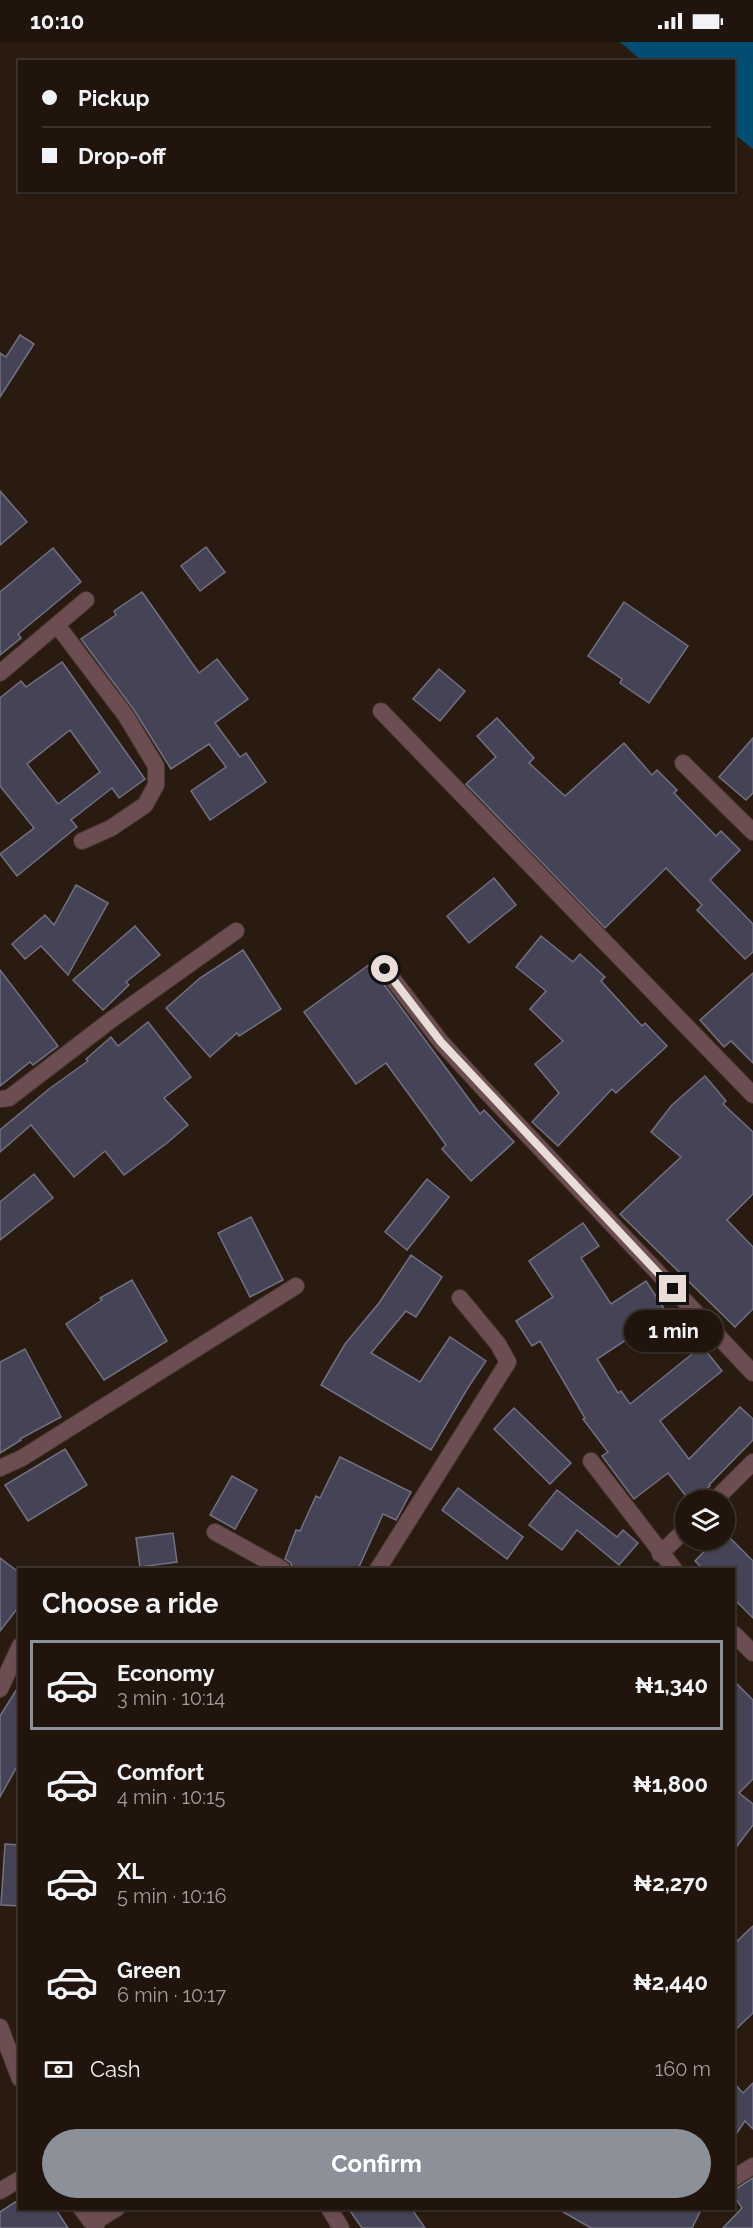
<!DOCTYPE html>
<meta charset="utf-8">
<style>
body{margin:0;font-family:Raleway,sans-serif;background:#281d15;color:#f1f3f6;height:100vh;display:flex;flex-direction:column;font-size:22px;white-space:nowrap}
*{box-sizing:border-box;margin:0}
p{font-size:20px;color:#a29e9d}
.icon{flex:none;width:33px;height:33px;fill:none;stroke:currentColor;stroke-width:2;stroke-linecap:round;stroke-linejoin:round}
.map{position:relative;flex:1;overflow:hidden}
.drawer{position:absolute;left:18px;top:1526px;width:717px;height:642px;display:flex;flex-direction:column;background:#20140c;border-radius:0px;box-shadow:0 2px 4px #0004,0 0 0 2px #3d332d}
.drawer>*{flex:none}
.hud{position:absolute;left:18px;top:18px;width:717px;height:132px;border-radius:0px;box-shadow:0 2px 4px #0004,0 0 0 2px #3d332d;display:grid;align-content:center;height:132px;padding:0 24px;background:#20140c}
.controls{position:absolute;left:675px;top:1448px;display:grid;gap:12px}
.controls a{display:grid;place-items:center;width:60px;height:60px;border-radius:50%;background:#20140c;box-shadow:0 2px 4px #0004,0 0 0 2px #3d332d;font-size:30px}
.end{position:absolute;width:27px;height:27px;margin:-14px;border:8px solid #e8ded7;background:#111;box-shadow:0 0 0 3px #111}
.from{border-radius:50%}
.bubble{position:absolute;height:42px;border-radius:21px;background:#20140c;box-shadow:0 2px 4px #0004,0 0 0 2px #3d332d;font-size:20px;font-weight:700;line-height:42px;text-align:center}
.hud b{display:flex;align-items:center;gap:21px;height:57px;font-size:22px}
.hud b+b{border-top:2px solid #3d332d}
.hud i{width:15px;height:15px;background:#f1f3f6}
ul{padding:0;list-style:none}
li{display:flex;align-items:center;gap:18px;height:90px;margin:0 12px 9px;padding:0 12px;border:3px solid transparent;border-radius:0px}
li div{flex:1}
li b{display:block;font-size:22px}
li em{font-style:normal;font-weight:700}
li.current{border-color:#8c9099}
li>.icon{width:54px;height:54px;stroke-width:1.5}
h2{padding:0 24px;font-size:27px;line-height:72px}
.pay{display:flex;align-items:center;gap:15px;height:66px;padding:0 24px;font-size:22px}
.pay p{margin-inline-start:auto}
.cta{display:flex;gap:12px;margin-top:auto;padding:12px 24px}
.cta a{flex:1;height:69px;border-radius:36px;background:#8c9099;color:#fff;font-size:24px;font-weight:700;line-height:69px;text-align:center}
.status{display:flex;justify-content:space-between;align-items:center;height:42px;padding:0 30px;background:#20140c;direction:ltr}
.status svg{height:16px;fill:currentColor}
.map>svg:first-child{display:block}
</style>
<div class="status"><b>10:10</b><svg viewBox="0 0 49 12"><path d="M0 12V9h3v3zM5 12V6h3v6zM10 12V3h3v9zM15 12V0h3v12zM26 1h20v11H26zM47 4h2v5h-2z"/></svg></div>
<div class="map">
<svg width="753" height="2186" viewBox="0 0 753 2186">
<rect width="100%" height="100%" fill="#2a1b10"/>
<polygon fill="#024d72" points="620,0 753,0 753,107 734,92 734,20 642,19"/>
<g fill="#444456" stroke="#717084" stroke-width="1.5" fill-rule="evenodd">
<polygon points="20,293 34,302 0,355 0,311 6,315"/>
<polygon points="0,449 27,480 0,503"/>
<polygon points="206,505 225,530 200,549 181,524"/>
<polygon points="53,506 81,540 18,592 21,596 0,613 0,550"/>
<polygon points="142,550 199,631 217,617 248,657 215,681 240,715 246,711 266,740 210,778 191,749 226,725 209,702 171,727 134,668 81,597 116,573 114,569"/>
<polygon points="624,560 688,604 649,661 620,641 622,637 588,614"/>
<path d="M62,620l83,117 -26,19 -7,-10 -41,32 6,7 -60,49 -17,-22 34,-26 -34,-42v-88l21,-17 5,6zM70,688l30,42 -42,32 -31,-40z"/>
<polygon points="439,627 465,649 440,679 413,657"/>
<polygon points="497,676 534,716 529,721 565,754 624,701 652,733 657,728 677,748 674,751 716,794 721,789 740,808 710,838 753,882 753,910 745,917 697,868 702,863 666,826 605,886 466,742 496,715 477,694"/>
<polygon points="753,696 753,751 746,758 719,735"/>
<polygon points="494,836 516,863 469,901 447,874"/>
<polygon points="76,843 108,861 68,933 41,904 25,917 12,902 45,873 54,883"/>
<polygon points="135,884 160,913 126,940 129,943 103,968 73,938"/>
<polygon points="541,894 573,920 580,912 605,935 601,939 642,984 645,981 667,1004 616,1051 612,1047 558,1104 532,1080 559,1051 535,1022 563,999 530,967 546,949 516,925"/>
<polygon points="243,908 281,967 239,994 237,991 210,1015 166,966 200,936"/>
<polygon points="370,922 377,933 480,1072 484,1068 514,1100 471,1139 442,1107 446,1103 386,1021 356,1042 304,970"/>
<polygon points="0,928 58,1004 33,1023 30,1020 0,1044"/>
<polygon points="753,931 753,1021 731,999 724,1005 700,978"/>
<polygon points="148,980 191,1035 164,1056 188,1083 167,1101 124,1133 105,1109 74,1135 31,1083 0,1110 0,1088 49,1047 88,1019 86,1017 111,995 118,1004"/>
<polygon points="705,1034 726,1059 723,1062 753,1090 753,1152 727,1178 753,1205 753,1267 735,1285 620,1172 681,1115 651,1090 672,1063"/>
<polygon points="34,1132 53,1156 0,1198 0,1160"/>
<polygon points="427,1137 449,1155 407,1208 385,1190"/>
<polygon points="251,1175 283,1238 250,1255 218,1191"/>
<polygon points="583,1181 599,1204 581,1216 611,1262 646,1239 667,1271 597,1317 618,1351 621,1349 630,1362 702,1304 722,1329 660,1379 689,1417 740,1365 753,1377 753,1398 709,1443 710,1444 692,1458 689,1458 668,1431 634,1457 602,1414 608,1410 583,1377 585,1376 540,1299 532,1304 516,1279 553,1255 529,1219"/>
<polygon points="411,1213 442,1235 416,1275 406,1269 371,1311 420,1340 450,1295 486,1319 469,1344 431,1408 321,1343 345,1302 379,1261"/>
<polygon points="132,1238 167,1299 104,1338 66,1282 102,1258 100,1256"/>
<polygon points="25,1307 61,1375 20,1397 21,1398 0,1411 0,1320"/>
<polygon points="514,1366 571,1421 550,1442 494,1387"/>
<polygon points="65,1407 87,1443 28,1479 5,1443"/>
<polygon points="340,1415 411,1450 396,1478 383,1472 358,1527 292,1527 291,1521 285,1517 296,1488 300,1489 316,1454 320,1456"/>
<polygon points="232,1434 257,1448 235,1487 210,1473"/>
<polygon points="458,1446 523,1495 507,1517 442,1468"/>
<polygon points="557,1448 617,1495 623,1488 638,1501 619,1523 577,1488 562,1508 529,1483"/>
<polygon points="173,1491 177,1520 140,1525 136,1496"/>
<polygon points="716,1497 731,1497 753,1519 753,1576 734,1557 734,1527 703,1527 695,1519"/>
<polygon points="0,1516 20,1531 20,1563 0,1589"/>
<polygon points="734,1639 753,1658 753,1737 739,1751 753,1762 753,1783 734,1808"/>
<polygon points="20,1642 20,1719 0,1755 0,1674"/>
<polygon points="5,1802 20,1803 20,1864 1,1863"/>
<polygon points="753,1884 753,1971 734,1989 734,1902"/>
<polygon points="734,2041 743,2051 753,2041 753,2087 745,2079 734,2095"/>
<polygon points="753,2136 753,2186 723,2186 742,2166 734,2154 734,2148"/>
<polygon points="20,2157 20,2166 55,2166 68,2186 0,2186 0,2170"/>
<polygon points="348,2166 411,2166 425,2186 362,2186"/>
<polygon points="556,2166 702,2166 692,2186 591,2186"/>
</g>
<g fill="none" stroke-linecap="round" stroke-linejoin="round">
<defs>
<g id="minor">
<polyline points="57,583 126,674 156,724 156,743 145,763 111,786 82,799"/>
<polyline points="0,631 86,558"/>
<polyline points="381,669 753,1053"/>
<polyline points="683,721 753,790"/>
<polyline points="385,927 441,1000 482,1045 753,1331"/>
<polyline points="0,1057 9,1056 111,978 236,889"/>
<polyline points="591,1419 674,1527"/>
<polyline points="0,1426 22,1416 296,1244"/>
<polyline points="715,1458 753,1420"/>
<polyline points="215,1490 282,1527"/>
<polyline points="660,1512 686,1487"/>
<polyline points="378,1527 508,1320 498,1302 460,1256"/>
<polyline points="734,1592 753,1611"/>
<polyline points="0,1647 20,1604"/>
<polyline points="0,1985 20,2037"/>
<polyline points="734,2136 753,2124"/>
<polyline points="0,2149 20,2137"/>
<polyline points="81,2166 96,2186"/>
<polyline points="329,2166 341,2186"/>
<polyline points="93,2181 117,2166"/>
</g>
</defs>
<use href="#minor" stroke="#45362c" stroke-width="18"/>
<use href="#minor" stroke="#6c4e52" stroke-width="16"/>
</g>
<g fill="none" stroke-linecap="round" stroke-linejoin="round">
<polyline stroke="#e8ded7" stroke-width="8" points="385,927 441,1000 673,1247"/>
</g>
</svg>
<div class="controls">
<a><svg class="icon" aria-label="layers" viewBox="0 0 24 24"><path d="M12 4l9 5-9 5-9-5zM3 14l9 5 9-5"/></svg></a>
</div>
<i class="end from" style="left:385px;top:927px"></i>
<i class="end" style="left:673px;top:1247px"></i>
<div class="bubble" style="left:624px;top:1268px;width:99px">1 min</div>
<div class="hud">
<b><i class="from"></i>Pickup</b>
<b><i></i>Drop-off</b>
</div>
<section class="drawer">
<h2>Choose a ride</h2>
<ul>
<li class="current"><svg class="icon" aria-label="car" viewBox="0 0 24 24"><path d="M5 17H2v-5l4-1 3-4h7l3 4 3 1v5h-3M9 17h6M6 11h13"/><circle cx="7" cy="17" r="2"/><circle cx="17" cy="17" r="2"/></svg><div><b>Economy</b><p>3 min · 10:14</p></div><em>₦1,340</em></li>
<li><svg class="icon" aria-label="car" viewBox="0 0 24 24"><path d="M5 17H2v-5l4-1 3-4h7l3 4 3 1v5h-3M9 17h6M6 11h13"/><circle cx="7" cy="17" r="2"/><circle cx="17" cy="17" r="2"/></svg><div><b>Comfort</b><p>4 min · 10:15</p></div><em>₦1,800</em></li>
<li><svg class="icon" aria-label="car" viewBox="0 0 24 24"><path d="M5 17H2v-5l4-1 3-4h7l3 4 3 1v5h-3M9 17h6M6 11h13"/><circle cx="7" cy="17" r="2"/><circle cx="17" cy="17" r="2"/></svg><div><b>XL</b><p>5 min · 10:16</p></div><em>₦2,270</em></li>
<li><svg class="icon" aria-label="car" viewBox="0 0 24 24"><path d="M5 17H2v-5l4-1 3-4h7l3 4 3 1v5h-3M9 17h6M6 11h13"/><circle cx="7" cy="17" r="2"/><circle cx="17" cy="17" r="2"/></svg><div><b>Green</b><p>6 min · 10:17</p></div><em>₦2,440</em></li>
</ul>
<div class="pay"><svg class="icon" aria-label="cash" viewBox="0 0 24 24"><path d="M3 7h18v10H3z"/><circle cx="12" cy="12" r="2"/></svg>Cash<p>160 m</p></div>
<div class="cta"><a>Confirm</a></div>
</section>
</div>
